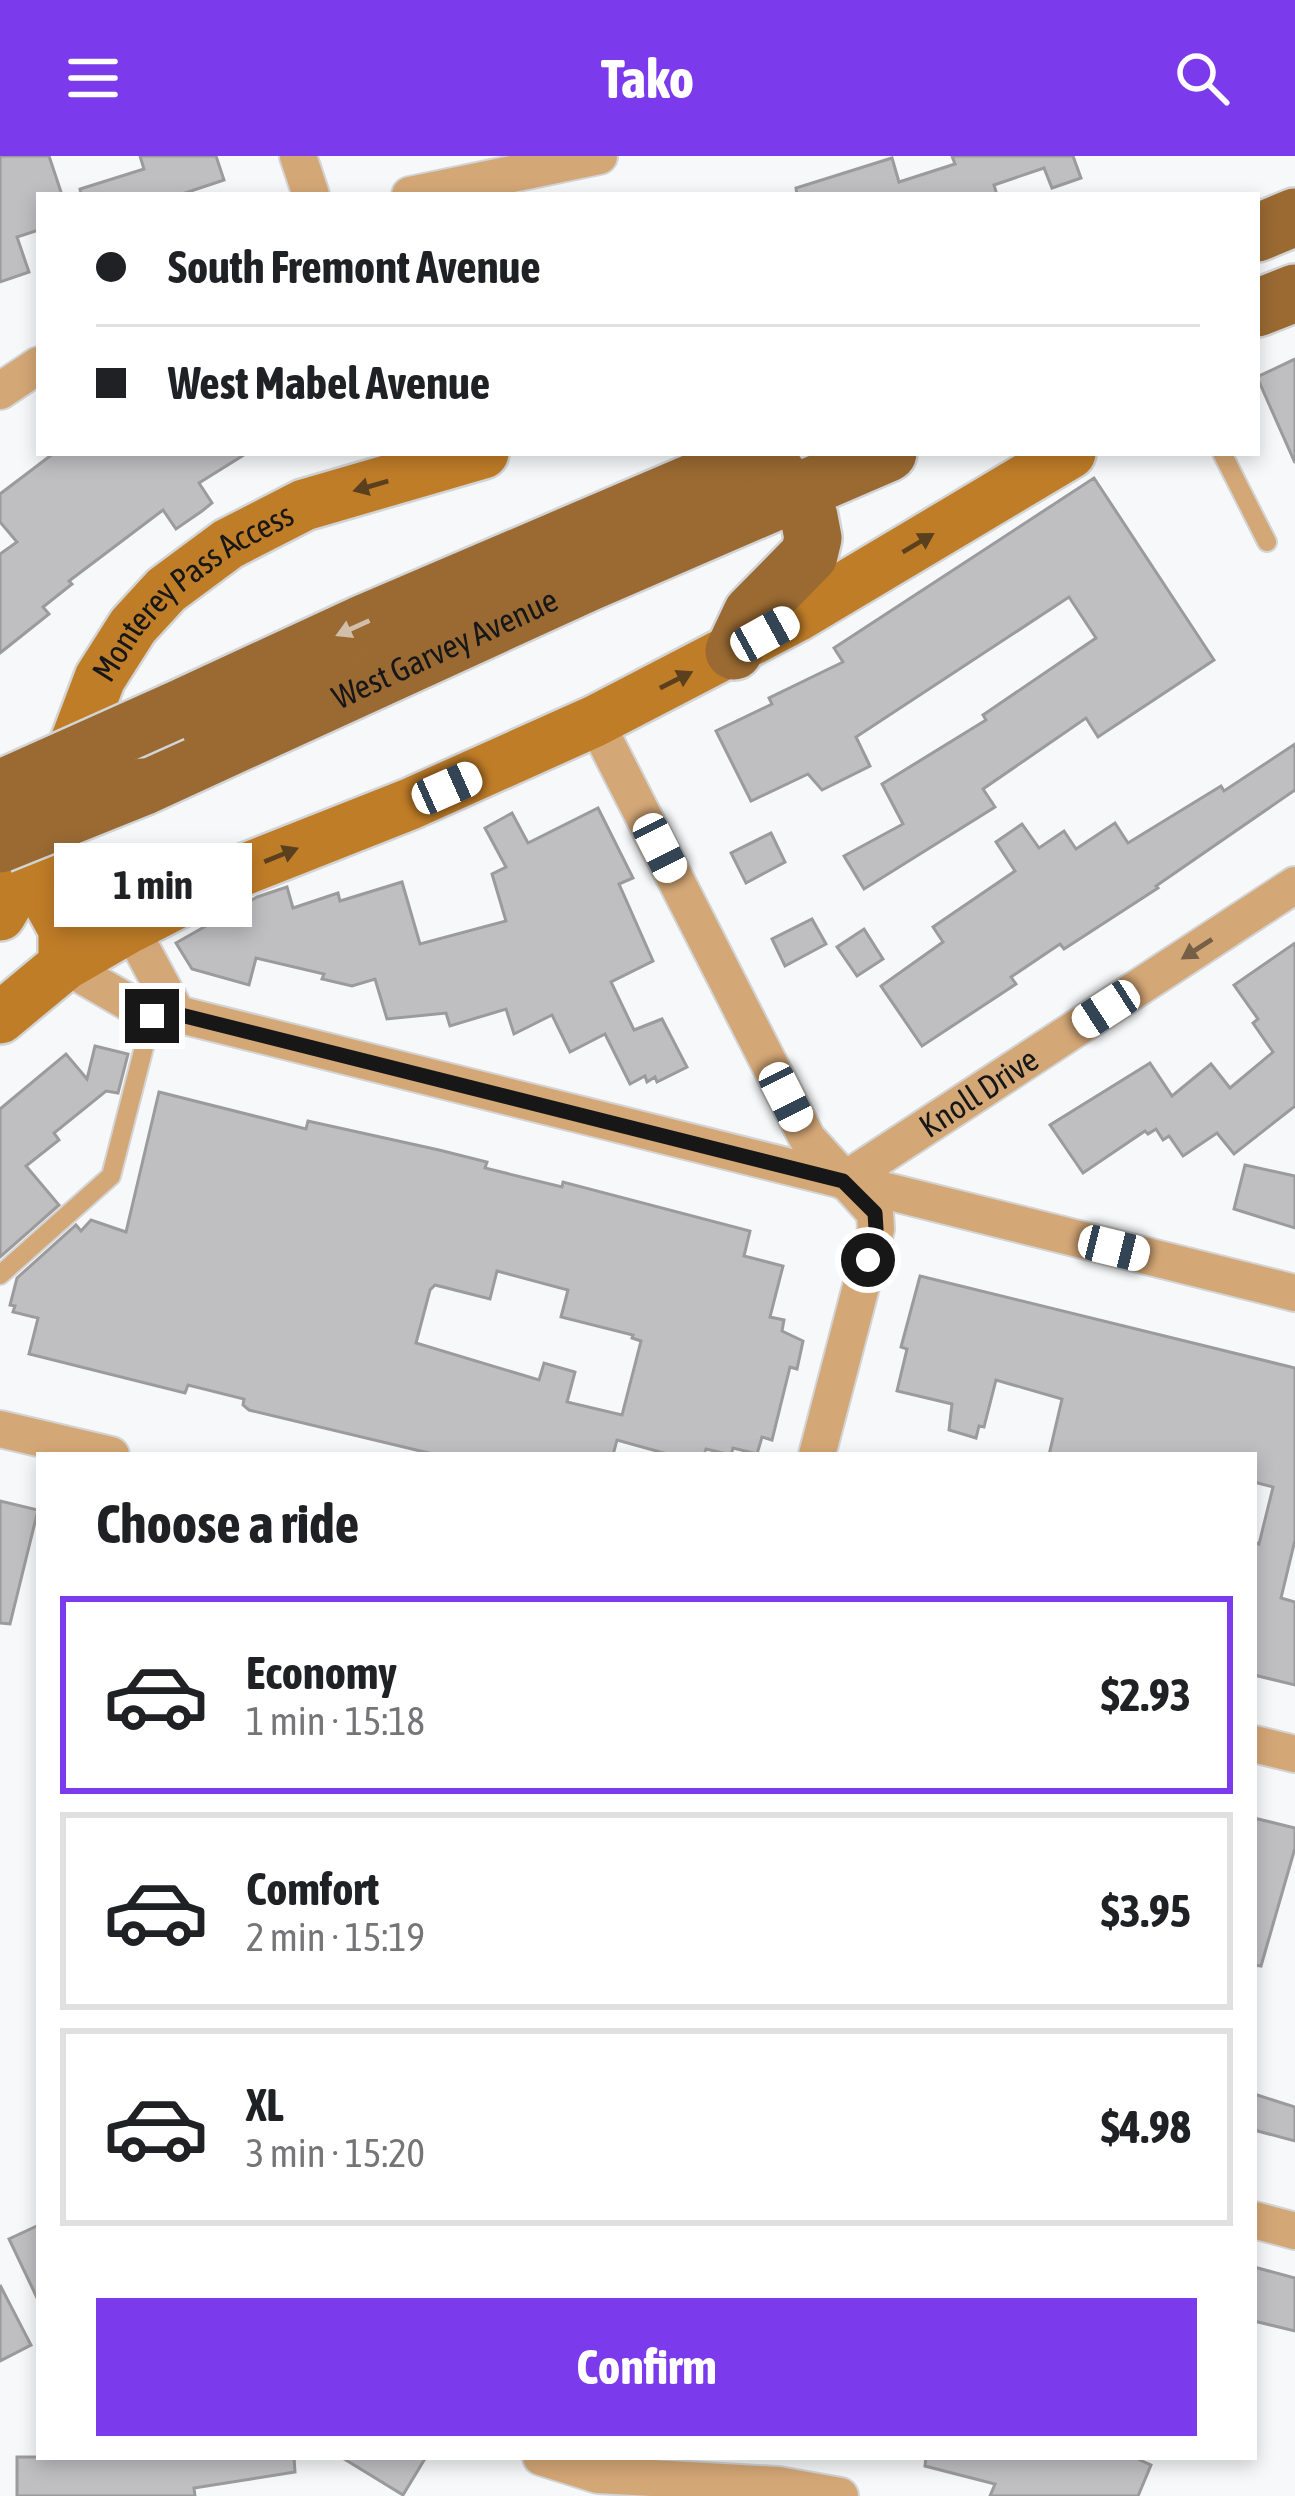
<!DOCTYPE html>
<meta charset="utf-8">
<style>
body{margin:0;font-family:"Asap Condensed",sans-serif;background:#f6f6f6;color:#202124;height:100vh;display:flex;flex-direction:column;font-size:45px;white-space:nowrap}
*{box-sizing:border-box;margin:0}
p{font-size:39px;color:#757577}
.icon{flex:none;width:66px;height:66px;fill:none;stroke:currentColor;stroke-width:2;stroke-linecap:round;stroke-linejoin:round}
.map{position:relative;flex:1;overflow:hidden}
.side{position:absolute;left:36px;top:1296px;width:1221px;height:1008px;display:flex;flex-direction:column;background:#fff;border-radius:0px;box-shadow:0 6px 18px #0003}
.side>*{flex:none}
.banner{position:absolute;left:36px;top:36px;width:1224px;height:264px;border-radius:0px;box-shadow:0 6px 18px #0003;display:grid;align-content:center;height:264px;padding:0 60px;background:#fff}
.end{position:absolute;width:54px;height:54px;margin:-27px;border:15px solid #171718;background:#fff;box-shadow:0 0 0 6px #fff}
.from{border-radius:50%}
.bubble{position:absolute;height:84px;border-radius:0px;background:#fff;box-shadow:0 6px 18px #0003;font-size:39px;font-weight:700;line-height:84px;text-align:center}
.car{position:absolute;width:36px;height:72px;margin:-36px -18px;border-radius:15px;box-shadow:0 0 9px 3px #0007;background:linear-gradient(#fff 24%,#345 0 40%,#fff 0 76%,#345 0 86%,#fff 0)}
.banner b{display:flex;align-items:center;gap:42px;height:114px;font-size:45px}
.banner b+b{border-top:3px solid #e0e0e0}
.banner i{width:30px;height:30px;background:#202124}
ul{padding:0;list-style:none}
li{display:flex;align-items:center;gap:36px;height:198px;margin:0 24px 18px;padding:0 36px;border:6px solid #e0e0e0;border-radius:0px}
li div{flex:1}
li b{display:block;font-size:45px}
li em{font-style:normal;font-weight:700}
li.selected{border-color:#7c3aed}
li>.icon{width:108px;height:108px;stroke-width:1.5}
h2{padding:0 60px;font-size:54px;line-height:144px}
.button{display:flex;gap:24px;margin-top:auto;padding:24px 60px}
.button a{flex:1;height:138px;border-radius:0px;background:#7c3aed;color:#fff;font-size:48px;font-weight:700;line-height:138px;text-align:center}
header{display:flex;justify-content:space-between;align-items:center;height:156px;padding:0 60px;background:#7c3aed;color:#fff;font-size:54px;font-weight:700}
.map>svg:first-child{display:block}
</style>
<header><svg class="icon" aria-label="menu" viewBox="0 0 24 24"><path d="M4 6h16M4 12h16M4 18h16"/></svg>Tako<svg class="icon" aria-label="search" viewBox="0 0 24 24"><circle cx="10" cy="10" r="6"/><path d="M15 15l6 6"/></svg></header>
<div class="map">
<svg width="1295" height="2340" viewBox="0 0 1295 2340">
<rect width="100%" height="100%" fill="#f7f8f9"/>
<g fill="#bfbec0" stroke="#9c9b9c" stroke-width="3" fill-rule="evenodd">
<polygon points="0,0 49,0 62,39 39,39 39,74 17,81 29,116 0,126"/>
<polygon points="140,0 216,0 224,24 179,39 81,39 80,33 144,13"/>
<polygon points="952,0 1073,0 1081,22 1052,32 1044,12 994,29 997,39 797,39 796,32 892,2 899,26 955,8"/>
<polygon points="1295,203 1295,307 1257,221"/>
<polygon points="54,297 247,297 199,327 212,347 202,355 176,373 163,354 69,425 72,428 43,451 49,458 0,497 0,398 17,386 0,366 0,338"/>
<polygon points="1094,322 1214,504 1098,581 1086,562 983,633 995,651 864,733 844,700 903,668 882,628 986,564 983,559 1096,482 1069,441 856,581 870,610 822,634 808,618 751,645 716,575 772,548 769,542 843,506 834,492"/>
<polygon points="1295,588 1295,634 1156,730 1158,732 1064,793 1060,788 1011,821 1016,828 922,890 881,830 943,786 933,771 1015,715 996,686 1022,668 1039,692 1064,675 1076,693 1115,667 1128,687 1221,630 1224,635"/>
<polygon points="598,652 633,722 619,728 653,805 611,826 634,874 662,863 687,911 657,926 655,921 647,926 645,920 630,928 605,878 570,896 552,859 514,878 506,853 450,870 446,857 387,863 375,823 352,830 322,823 324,818 256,802 249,829 192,813 176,787 257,741 287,731 293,752 338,737 340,745 402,726 420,788 506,765 492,718 506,711 485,672 512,657 528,687"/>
<polygon points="771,677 785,706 746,727 731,697"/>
<polygon points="812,763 826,788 785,810 772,783"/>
<polygon points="864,773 883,803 857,820 837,791"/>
<polygon points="1295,787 1295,950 1234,998 1217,977 1183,1000 1169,980 1163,984 1156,973 1148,978 1145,975 1083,1017 1050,969 1150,907 1172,940 1211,908 1230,932 1273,896 1253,867 1258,863 1234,829"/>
<polygon points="95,890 128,898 118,937 106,935 54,977 59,984 26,1010 59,1049 0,1101 0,953 66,898 87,923"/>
<path d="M159,936l147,37 2,-8 131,29 48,12 -2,6 77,19 1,-5 187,49 -6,25 39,10 -13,51 14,3 -2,11 21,10 -6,28 -7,-2 -18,73 -10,-3 -5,17 -24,-6 -2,7 -25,-6 -2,6h-33l-54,-15 -4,15h-176l-188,-45 -6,-5 1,-6 -56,-14 -3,8 -156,-39 9,-36 -25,-6 2,-6 -5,-1 7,-27 59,-53 5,6 10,-11 35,12zM497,1115l71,19 -7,27 72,18 -1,3 9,3 -19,74 -55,-13 8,-30 -31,-9 -5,17 -123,-37 14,-53 5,-5 55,14z"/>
<polygon points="1245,1009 1295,1020 1295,1072 1234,1053"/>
<polygon points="920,1120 1295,1212 1295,1384 1281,1442 1295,1446 1295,1529 1254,1519 1254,1386 1259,1388 1273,1331 1254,1326 1254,1299 1049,1299 1062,1243 996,1224 984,1271 979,1270 976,1282 949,1274 952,1248 897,1235 907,1193 901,1191"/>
<polygon points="0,1345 38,1354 10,1468 0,1467"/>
<polygon points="1254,1662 1295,1672 1295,1692 1261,1810 1254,1809"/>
<polygon points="1254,1938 1295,1951 1295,1985 1254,1974"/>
<polygon points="39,2069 39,2146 9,2083"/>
<polygon points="1254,2111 1295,2122 1295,2175 1254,2165"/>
<polygon points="0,2129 31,2189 0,2205"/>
<polygon points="17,2301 294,2301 295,2316 194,2332 195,2340 17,2340"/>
<polygon points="341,2301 426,2301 403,2339"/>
<polygon points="926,2301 1133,2301 1151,2309 1138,2340 990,2340 995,2328 925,2310"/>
</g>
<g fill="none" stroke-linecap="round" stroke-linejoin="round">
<defs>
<g id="lane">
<polyline points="1222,297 1267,386"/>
<polyline points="0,1119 111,1020 152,860"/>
</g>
<g id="street">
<polyline points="298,0 311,39"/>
<polyline points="410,39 599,0"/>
<polyline points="0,235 39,209"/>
<polyline points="595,565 807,982 875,1057 876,1073 817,1299"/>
<polyline points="130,771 177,858"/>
<polyline points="64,809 152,860 177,858 1295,1137"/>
<path id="s1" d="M843,1025l452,-296"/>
<polyline points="0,1273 111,1299"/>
<polyline points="1254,1588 1295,1598"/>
<polyline points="1254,2064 1295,2075"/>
<polyline points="541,2301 598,2319 778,2329 840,2340"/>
</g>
<g id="secondary">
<polyline points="29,710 64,773 64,809"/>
<path id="s2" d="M0,759l29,-49 71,-188 33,-52 33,-36 62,-46 76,-39 179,-52"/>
<polyline points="0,862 64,809 130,771 233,718 410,648 595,565 795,461 1070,297"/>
</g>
<g id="primary">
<polyline points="1257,77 1295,61"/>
<polyline points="1257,152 1295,137"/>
<polyline points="734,495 752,457 809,399 813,382 809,361 772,311"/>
<polyline points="172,556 360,469 762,297"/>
<path id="s3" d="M142,631l445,-204 301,-130"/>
</g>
</defs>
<use href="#lane" stroke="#d3d4d5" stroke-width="22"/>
<use href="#street" stroke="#d3d4d5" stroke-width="40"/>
<use href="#secondary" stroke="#d3d4d5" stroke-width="56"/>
<use href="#primary" stroke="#d3d4d5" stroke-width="62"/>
<use href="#lane" stroke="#d4a776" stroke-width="18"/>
<use href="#street" stroke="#d4a776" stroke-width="36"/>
<use href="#secondary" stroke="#c07d28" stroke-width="51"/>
<use href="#primary" stroke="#9a6a32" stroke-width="57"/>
<defs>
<g id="primary-bridge">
<polyline points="0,633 172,556"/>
<polyline points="0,688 142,631"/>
</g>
</defs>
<use href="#primary-bridge" stroke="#d3d4d5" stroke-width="62" stroke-linecap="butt"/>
<use href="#primary-bridge" stroke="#9a6a32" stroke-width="57"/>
</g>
<defs><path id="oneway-solid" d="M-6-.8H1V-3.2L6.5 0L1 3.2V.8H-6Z" transform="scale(3)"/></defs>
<g fill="#5b401e">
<use href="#oneway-solid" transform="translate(371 330) rotate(164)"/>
<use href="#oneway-solid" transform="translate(918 387) rotate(-31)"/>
<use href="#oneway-solid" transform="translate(676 524) rotate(-27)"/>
<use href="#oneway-solid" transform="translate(281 699) rotate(-22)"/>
</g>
<use fill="#d2bfa9" href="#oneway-solid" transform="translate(353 472) rotate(156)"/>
<use fill="#765f47" href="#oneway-solid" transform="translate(1197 793) rotate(147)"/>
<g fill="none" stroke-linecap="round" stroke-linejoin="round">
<polyline stroke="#171718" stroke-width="15" points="152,860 177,858 843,1025 875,1057 876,1073 868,1104"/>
</g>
<g text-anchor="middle" stroke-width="10" stroke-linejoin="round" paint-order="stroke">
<g font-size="33" fill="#171718" stroke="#f7f8f9">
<text dy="12" stroke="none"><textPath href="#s2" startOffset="387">Monterey Pass Access</textPath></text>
<text dy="12" stroke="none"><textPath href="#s3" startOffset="333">West Garvey Avenue</textPath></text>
<text dy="12" stroke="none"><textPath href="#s1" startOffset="162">Knoll Drive</textPath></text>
</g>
</g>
</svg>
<i class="end from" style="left:868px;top:1104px"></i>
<i class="end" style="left:152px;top:860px"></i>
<div class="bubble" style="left:54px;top:687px;width:198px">1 min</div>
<i class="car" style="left:765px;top:478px;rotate:61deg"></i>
<i class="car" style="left:447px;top:632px;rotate:66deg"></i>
<i class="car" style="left:660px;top:692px;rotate:153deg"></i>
<i class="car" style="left:1106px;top:853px;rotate:237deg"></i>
<i class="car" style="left:786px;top:941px;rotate:153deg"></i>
<i class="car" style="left:1114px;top:1092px;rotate:104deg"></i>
<div class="banner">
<b><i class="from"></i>South Fremont Avenue</b>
<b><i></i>West Mabel Avenue</b>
</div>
<section class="side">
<h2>Choose a ride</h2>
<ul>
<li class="selected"><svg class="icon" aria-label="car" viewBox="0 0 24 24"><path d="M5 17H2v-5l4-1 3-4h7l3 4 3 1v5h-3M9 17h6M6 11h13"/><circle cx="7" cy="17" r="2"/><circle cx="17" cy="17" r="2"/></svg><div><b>Economy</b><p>1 min · 15:18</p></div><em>$2.93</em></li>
<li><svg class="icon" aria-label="car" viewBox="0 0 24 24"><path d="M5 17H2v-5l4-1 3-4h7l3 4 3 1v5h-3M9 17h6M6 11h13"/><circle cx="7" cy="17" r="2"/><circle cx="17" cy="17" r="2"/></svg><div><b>Comfort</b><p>2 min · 15:19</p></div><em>$3.95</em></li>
<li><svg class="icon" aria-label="car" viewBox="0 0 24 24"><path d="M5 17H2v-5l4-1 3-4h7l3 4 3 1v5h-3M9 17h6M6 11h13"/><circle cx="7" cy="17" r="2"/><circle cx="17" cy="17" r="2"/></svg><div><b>XL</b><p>3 min · 15:20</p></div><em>$4.98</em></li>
</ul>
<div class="button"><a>Confirm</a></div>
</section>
</div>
